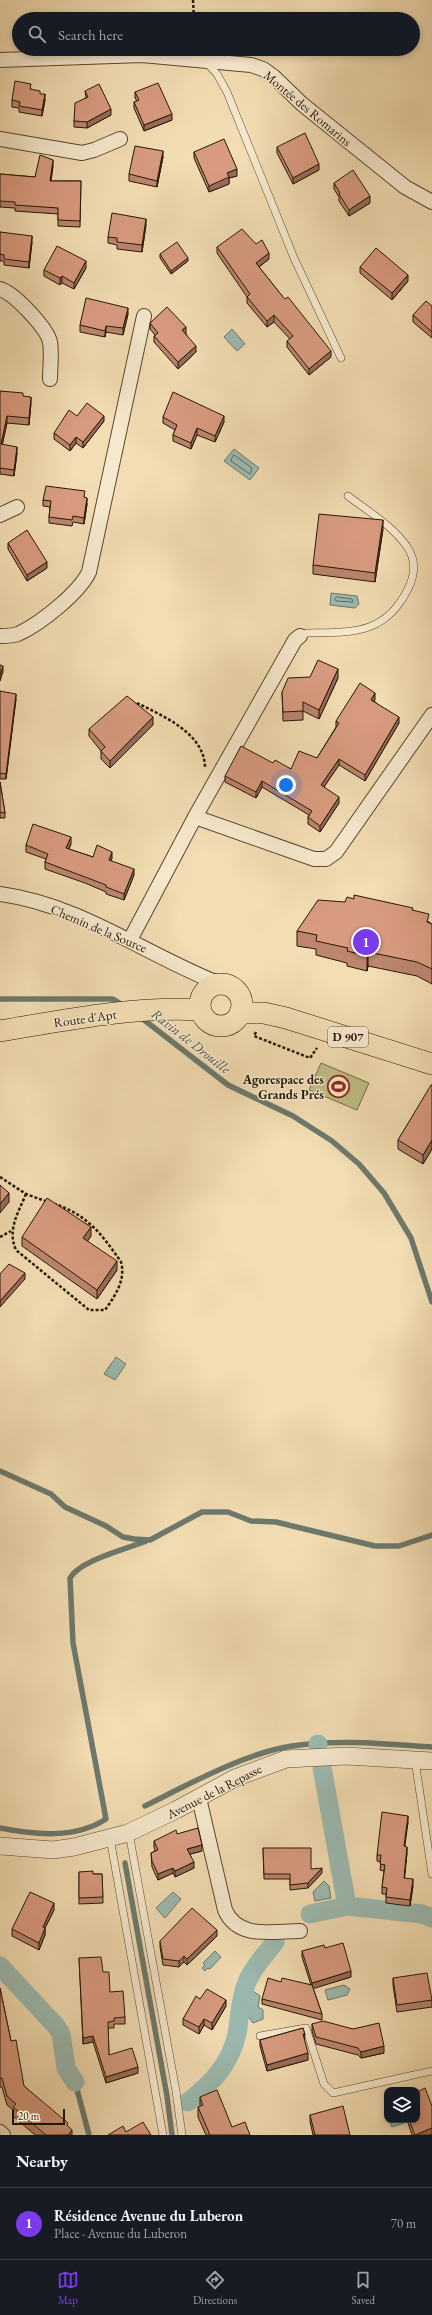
<!DOCTYPE html>
<meta charset="utf-8">
<style>
:root{--surface:#171b24;--page:#242831;--text:#f1f3f6;--muted:#9ea1a6;--line:#363941;--accent:#7c3aed}
body{margin:0;font-family:"EB Garamond",serif;background:var(--page);color:var(--text)}
.controls{position:absolute;right:12px;bottom:12px;display:grid;overflow:hidden;border-radius:8px;box-shadow:0 2px 6px #0003}
.controls button{width:36px;height:36px;display:grid;place-items:center;padding:0;border:0;border-bottom:1px solid var(--line);background:var(--surface);color:var(--text);font:20px sans-serif}
.scale{position:absolute;left:12px;bottom:10px;width:53px;box-sizing:border-box;padding-left:4px;border:2px solid #241705;border-top:0;font-size:11px;line-height:14px;white-space:nowrap;color:#241705;-webkit-text-stroke:3px #f7e9ce;paint-order:stroke}
.you{position:absolute;left:286px;top:785px;width:14px;height:14px;margin:-10px;border:3px solid #fff;border-radius:50%;background:#1a73e8;box-shadow:0 0 0 6px #1a73e833}
.badge{display:grid;place-items:center;width:26px;height:26px;border-radius:50%;background:var(--accent);color:#fff;font-size:13px;font-weight:700}
.pin{position:absolute;translate:-50% -50%;border:2px solid #fff;box-shadow:0 1px 4px #0006}
.list{margin:0;padding:0;list-style:none}
h2{display:flex;justify-content:space-between;align-items:center;height:52px;margin:0;padding:0 16px;font-size:17px}
h2 small{font-size:13px;font-weight:400;color:var(--muted)}
.list li{display:grid;grid-template-columns:26px 1fr auto;gap:12px;align-items:center;box-sizing:border-box;height:72px;padding:0 16px;border-top:1px solid var(--line)}
.list b{display:block;font-size:15px;white-space:nowrap}
.list p{margin:0;font-size:13px;white-space:nowrap;color:var(--muted)}
.list em{font-size:13px;font-style:normal;color:var(--muted)}
.icon{flex:none;width:22px;height:22px;fill:none;stroke:currentColor;stroke-width:2;stroke-linecap:round;stroke-linejoin:round}
.map{position:relative;flex:none;width:432px;height:2135px;overflow:hidden}
.search{position:absolute;background:var(--surface);box-shadow:0 2px 6px #0003;left:12px;right:12px;top:12px;height:44px;display:flex;align-items:center;gap:10px;box-sizing:border-box;padding:0 14px;border-radius:22px;color:var(--muted);font-size:15px}
.sheet{height:124px;background:var(--surface)}
nav{display:flex;justify-content:space-around;align-items:center;box-sizing:border-box;height:56px;border-top:1px solid var(--line);background:var(--surface);font-size:11px;color:var(--muted)}
nav a{display:grid;justify-items:center;gap:2px}
nav .on{color:var(--accent)}
.map>svg:first-child{display:block}
.green{fill:#c0bf89;stroke:#726b47}
.water{fill:#9cbbb2;stroke:#6c796d}
.lines{fill:none;stroke-linecap:round;stroke-linejoin:round}
.shore{stroke:#60695c;stroke-width:1}
.stream{stroke:#6c796d;stroke-width:5.5}
.canal{stroke:#9cbbb2;stroke-width:19}
.service-casing{stroke:#584830;stroke-width:8}
.minor-casing{stroke:#584830;stroke-width:16}
.tertiary-casing{stroke:#584830;stroke-width:18}
.primary-casing{stroke:#241705;stroke-width:22}
.path{stroke:#241705;stroke-width:2.5;stroke-dasharray:3 2;stroke-linecap:butt}
.service{stroke:#f7e9ce;stroke-width:7}
.minor{stroke:#f7e9ce;stroke-width:14}
.tertiary{stroke:#f7e9ce;stroke-width:17}
.primary{stroke:#f3ddb3;stroke-width:21}
.wall{fill:#bb856e;stroke:#241705}
.shaded-wall{fill:#986c5a;stroke:#241705}
.building{fill:#d99b80;stroke:#241705}
.labels{text-anchor:middle;stroke-width:3;stroke-linejoin:round;paint-order:stroke}
.shield{fill:#f7e9ce;stroke:#635641;stroke-width:1}
.shield-label{font-size:12px;font-weight:bold;fill:#241705}
.street-label{font-size:13px;fill:#241705;stroke:#f7e9ce}
.poi-label{font-size:13px;font-weight:bold;fill:#241705;stroke:#f7e9ce;text-anchor:end}
.water-label{font-size:14px;font-style:italic;fill:#4e5042;stroke:#f7e9ce}
</style>
<div class="map">
<svg width="432" height="2135" viewBox="0 0 432 2135">
<rect width="100%" height="100%" fill="#f3ddb3"/>
<filter id="stains"><feTurbulence type="fractalNoise" baseFrequency=".005" numOctaves="4"/><feColorMatrix values="0 0 0 0 .2 0 0 0 0 .09 0 0 0 0 .02 0 0 0 .5 -.17"/></filter>
<radialGradient id="worn" r=".72"><stop offset=".6" stop-color="#630" stop-opacity="0"/><stop offset="1" stop-color="#630" stop-opacity=".3"/></radialGradient>
<!-- green -->
<polygon class="green" points="321,1063 369,1083 357,1110 309,1090"/>
<!-- water -->
<g class="water">
<polygon points="232,329 245,344 237,351 224,337"/>
<polygon points="234,449 259,468 250,480 224,461"/>
<polygon points="331,593 357,596 359,604 355,608 330,605"/>
<polygon points="116,1357 126,1364 115,1380 104,1374"/>
<polygon points="324,1881 329,1886 331,1898 315,1901 313,1892"/>
<polygon points="173,1892 181,1899 165,1918 156,1908"/>
<polygon points="215,1951 221,1957 210,1969 208,1968 205,1971 202,1968 205,1965 203,1963"/>
<polygon points="344,1985 350,1989 347,1995 328,2000 325,1990"/>
<polygon points="253,1991 260,1996 258,2007 263,2010 263,2019 253,2023 245,2012 249,2008 250,1993"/>
<polygon points="389,2120 403,2120 404,2123 392,2127"/>
</g>
<g class="lines">
<!-- shore -->
<g class="shore">
<polygon points="234,455 252,468 250,474 231,461"/>
<polygon points="337,597 352,599 353,602 336,601 335,599"/>
</g>
<!-- stream -->
<g class="stream">
<polyline points="0,999 113,999 124,1006"/>
<polyline points="139,1016 228,1085 293,1116 332,1141 359,1164 384,1193 411,1238 432,1302"/>
<polyline points="0,1471 51,1494 65,1507 106,1526 123,1537 134,1539 150,1540 202,1512 228,1512 251,1521 276,1522 375,1546 399,1546 432,1535"/>
<path d="M145,1806C187,1785 245,1753 292,1746C338,1739 386,1744 432,1747"/>
<path d="M0,1828C36,1835 75,1839 106,1819L73,1643L70,1578C80,1560 127,1549 146,1541"/>
<polyline points="125,1863 167,2096 172,2135"/>
<polyline points="75,2082 89,2135"/>
</g>
<!-- canal -->
<g class="canal">
<polyline points="318,1744 318,1746"/>
<polyline points="322,1767 347,1906 422,1914 432,1918"/>
<polyline points="310,1914 347,1906"/>
<polyline points="0,1966 56,2026 61,2034 66,2068 75,2082"/>
<path d="M188,2102C212,2083 230,2065 237,2034C240,2017 240,1998 247,1982C253,1967 265,1955 275,1942"/>
</g>
<defs>
<g id="service">
<polyline points="206,62 217,74 227,92 294,258 341,358"/>
<path d="M300,636L307,633C353,632 385,635 408,589C415,575 416,561 408,548C393,526 369,512 348,496"/>
<polyline points="415,1760 432,1874"/>
<polyline points="129,1833 176,2091 182,2135"/>
<polyline points="110,1838 163,2135"/>
<polyline points="260,2036 306,2028 324,2084 333,2093 432,2071"/>
</g>
<g id="minor">
<polyline points="0,60 142,55 251,65 263,69 274,77 302,104 405,187 432,202"/>
<polyline points="0,139 82,153 94,150 120,139"/>
<path d="M0,289C14,293 47,328 50,342C52,354 50,367 50,379"/>
<polyline points="0,515 17,507"/>
<path d="M0,636C6,636 12,636 18,634C40,624 79,593 89,572L144,316"/>
<polyline points="300,636 295,640 195,817 314,859 326,859 336,852 432,715"/>
<path d="M0,894C81,905 146,955 220,984"/>
<polyline points="130,940 195,817"/>
<path d="M199,1798L225,1910C238,1940 273,1931 300,1931"/>
<polyline points="0,2132 3,2135"/>
</g>
<polyline id="tertiary" points="0,1846 53,1850 74,1847 128,1833 176,1810 235,1778 286,1759 346,1756 432,1761"/>
<g id="primary">
<circle cx="221" cy="1005" r="21"/>
<polyline points="240,1013 264,1013 286,1018 432,1064"/>
<path d="M0,1031C66,1020 133,1006 200,1010"/>
</g>
</defs>
<!-- service casing -->
<use href="#service" class="service-casing"/>
<!-- minor casing -->
<use href="#minor" class="minor-casing"/>
<!-- tertiary casing -->
<use href="#tertiary" class="tertiary-casing"/>
<!-- primary casing -->
<use href="#primary" class="primary-casing"/>
<!-- path -->
<g class="path">
<polyline points="193,0 194,19"/>
<path d="M137,703C163,716 204,733 205,767"/>
<polyline points="256,1032 254,1036 310,1058 317,1048"/>
<polyline points="0,1177 26,1194 48,1202"/>
<path d="M26,1194C18,1213 7,1230 16,1250L89,1310H105C115,1296 126,1280 121,1262C102,1234 87,1215 55,1204"/>
<polyline points="0,1237 11,1231"/>
</g>
<!-- service -->
<use href="#service" class="service"/>
<!-- minor -->
<use href="#minor" class="minor"/>
<!-- tertiary -->
<use href="#tertiary" class="tertiary"/>
<!-- primary -->
<use href="#primary" class="primary"/>
</g>
<!-- wall -->
<g class="wall">
<polygon points="31,89 40,94 45,100 42,116 19,112 19,108 12,107 12,100"/>
<polygon points="85,91 111,115 87,128 74,127 74,121 86,98"/>
<polygon points="135,92 172,120 144,131 134,108 134,102 137,101 135,98"/>
<polygon points="277,147 319,170 293,184 277,153"/>
<polygon points="194,152 237,176 229,178 229,184 209,192 194,158"/>
<polygon points="163,157 157,187 129,181 129,174"/>
<polygon points="53,166 51,181 81,181 80,227 58,226 58,214 15,211 15,208 0,207 0,174 35,177"/>
<polygon points="334,183 370,203 349,216 339,201 339,197 334,189"/>
<polygon points="146,225 142,252 117,249 117,245 108,243 108,237"/>
<polygon points="0,232 32,242 29,268 4,265 4,261 0,261"/>
<polygon points="217,247 269,259 259,267 331,357 309,375 287,347 287,341 290,339 274,322 267,327 247,303 247,297 217,253"/>
<polygon points="160,254 188,261 171,274 160,258"/>
<polygon points="360,267 408,281 392,300 360,273"/>
<polygon points="86,268 74,289 62,283 60,285 44,276 44,270"/>
<polygon points="432,306 432,338 413,322 413,315"/>
<polygon points="128,314 123,335 106,332 105,337 80,332 80,325"/>
<polygon points="150,323 186,334 196,352 178,369 154,342 154,336 155,335 150,329"/>
<polygon points="0,391 23,396 31,403 29,425 7,423 2,445 17,453 14,476 0,474"/>
<polygon points="77,416 104,421 83,448 76,443 70,451 54,439 54,433"/>
<polygon points="163,417 224,422 215,442 197,435 191,449 173,441 173,435 175,430 163,423"/>
<polygon points="85,497 87,504 84,524 73,522 72,526 49,523 49,517 50,507 43,506 43,500"/>
<polygon points="383,529 375,582 313,574 313,565"/>
<polygon points="8,543 47,568 27,581 8,549"/>
<polygon points="338,678 319,719 303,711 303,720 283,721 282,692"/>
<polygon points="0,691 16,699 6,779 0,779"/>
<polygon points="375,700 374,701 399,723 365,781 339,765 324,787 339,803 320,832 308,824 308,817 309,815 262,787 256,798 225,782 225,776 273,763 291,769 317,758 336,727 336,721"/>
<polygon points="153,725 110,768 101,759 101,751 89,736 89,729"/>
<polygon points="0,782 5,813 5,818 0,818"/>
<polygon points="71,844 69,849 93,857 112,858 111,861 134,875 124,900 106,894 106,892 85,883 45,869 45,862 46,859 26,852 26,845"/>
<polygon points="413,910 429,922 432,924 432,984 417,976 368,966 367,971 347,966 347,963 316,955 316,949 297,946 297,931"/>
<polygon points="432,1085 432,1149 423,1164 398,1149 398,1140"/>
<polygon points="91,1236 87,1241 117,1270 97,1299 22,1246 22,1237"/>
<polygon points="408,1822 404,1846 407,1853 404,1878 413,1886 410,1906 386,1903 386,1894 382,1894 382,1887 384,1871 380,1870 381,1862 377,1861 377,1855"/>
<polygon points="177,1834 202,1851 190,1854 194,1868 175,1877 173,1873 158,1880 152,1867 151,1853 155,1851 154,1847 154,1841"/>
<polygon points="263,1848 311,1869 322,1873 308,1888 290,1890 290,1879 264,1879"/>
<polygon points="79,1872 93,1874 102,1874 103,1903 79,1904"/>
<polygon points="54,1910 45,1928 45,1935 39,1950 12,1936 12,1929"/>
<polygon points="217,1936 187,1965 184,1962 179,1967 163,1965 160,1947 160,1941"/>
<polygon points="325,1948 351,1977 313,1988 322,2014 322,2020 262,2004 262,1999 281,1982 311,1985 302,1957 302,1951"/>
<polygon points="79,1958 103,1972 110,1992 125,2017 125,2024 114,2024 114,2028 108,2028 109,2055 138,2073 106,2083 93,2042 83,2044"/>
<polygon points="393,1978 432,2000 432,2007 397,2012 393,1985"/>
<polygon points="0,1988 11,2041 24,2086 68,2126 72,2135 35,2135 13,2116 13,2110 7,2105 2,2087 0,2087"/>
<polygon points="200,1999 226,2006 212,2030 204,2025 199,2034 183,2025 183,2019"/>
<polygon points="312,2024 384,2053 361,2058 358,2055 316,2044 312,2031"/>
<polygon points="303,2028 305,2035 304,2041 308,2060 267,2071 260,2046 260,2040"/>
<polygon points="200,2097 232,2127 250,2135 206,2135 198,2117 198,2107 200,2107"/>
<polygon points="432,2106 432,2134 429,2135 412,2135 407,2120 417,2120"/>
<polygon points="310,2115 350,2135 313,2135 310,2121"/>
</g>
<!-- shaded-wall -->
<g class="shaded-wall">
<polygon points="45,94 45,100 42,116 42,110"/>
<polygon points="111,109 111,115 87,128 87,122"/>
<polygon points="172,114 172,120 144,131 144,125"/>
<polygon points="163,151 163,157 157,187 157,181"/>
<polygon points="53,160 53,166 50,187 50,181"/>
<polygon points="319,164 319,170 293,184 293,178"/>
<polygon points="237,169 237,176 229,178 229,184 209,192 209,186 227,173"/>
<polygon points="370,196 370,203 349,216 349,210"/>
<polygon points="146,219 146,225 142,252 142,245"/>
<polygon points="32,236 32,242 29,268 29,262"/>
<polygon points="269,253 269,259 256,269 256,263"/>
<polygon points="188,258 188,261 171,274 171,271"/>
<polygon points="86,261 86,268 74,289 74,283"/>
<polygon points="408,275 408,281 392,300 392,293"/>
<polygon points="62,276 62,283 60,285 60,278"/>
<polygon points="128,308 128,314 123,335 123,328"/>
<polygon points="274,315 274,322 267,327 267,321"/>
<polygon points="106,326 106,332 105,337 105,331"/>
<polygon points="186,327 186,334 182,337 182,330"/>
<polygon points="196,346 196,352 178,369 178,362"/>
<polygon points="331,351 331,357 309,375 309,369"/>
<polygon points="31,397 31,403 29,425 29,418"/>
<polygon points="7,416 7,423 1,451 1,444"/>
<polygon points="104,416 104,421 83,448 83,442"/>
<polygon points="224,416 224,422 215,442 215,436"/>
<polygon points="197,428 197,435 191,449 191,443"/>
<polygon points="76,437 76,443 70,451 70,445"/>
<polygon points="17,447 17,453 14,476 14,470"/>
<polygon points="87,498 87,504 84,524 84,518"/>
<polygon points="383,520 383,529 375,582 375,573"/>
<polygon points="47,562 47,568 27,581 27,575"/>
<polygon points="3,666 3,672 0,681 0,675"/>
<polygon points="338,669 338,678 319,719 319,710"/>
<polygon points="375,693 375,700 371,706 371,700"/>
<polygon points="16,694 16,699 6,779 6,774"/>
<polygon points="153,717 153,725 110,768 110,761"/>
<polygon points="399,717 399,723 365,781 365,775"/>
<polygon points="339,759 339,765 321,791 321,785"/>
<polygon points="262,781 262,787 256,798 256,792"/>
<polygon points="339,797 339,803 320,832 320,826"/>
<polygon points="71,837 71,844 66,854 66,848"/>
<polygon points="112,852 112,858 109,866 109,860"/>
<polygon points="134,869 134,875 124,900 124,894"/>
<polygon points="368,952 368,966 367,971 367,956"/>
<polygon points="432,1140 432,1149 423,1164 423,1155"/>
<polygon points="9,1193 9,1202 0,1213 0,1204"/>
<polygon points="91,1227 91,1236 83,1248 83,1238"/>
<polygon points="117,1261 117,1270 97,1299 97,1290"/>
<polygon points="25,1273 25,1279 0,1307 0,1301"/>
<polygon points="408,1816 408,1822 404,1853 404,1846"/>
<polygon points="202,1845 202,1851 187,1855 187,1849"/>
<polygon points="407,1847 407,1853 404,1885 404,1878"/>
<polygon points="194,1862 194,1868 175,1877 175,1871"/>
<polygon points="173,1868 173,1873 158,1880 158,1874"/>
<polygon points="322,1868 322,1873 308,1888 308,1883"/>
<polygon points="413,1879 413,1886 410,1906 410,1900"/>
<polygon points="54,1903 54,1910 45,1928 45,1935 39,1950 39,1943 43,1927"/>
<polygon points="217,1930 217,1936 187,1965 187,1959"/>
<polygon points="184,1956 184,1962 179,1967 179,1961"/>
<polygon points="351,1971 351,1977 312,1989 312,1983"/>
<polygon points="226,2000 226,2006 212,2030 212,2023"/>
<polygon points="204,2019 204,2025 199,2034 199,2027"/>
<polygon points="93,2036 93,2042 83,2044 83,2038"/>
<polygon points="384,2046 384,2053 361,2058 361,2052"/>
<polygon points="308,2053 308,2060 267,2071 267,2065"/>
<polygon points="138,2067 138,2073 106,2083 106,2077"/>
<polygon points="432,2128 432,2134 429,2135 415,2135"/>
<polygon points="72,2130 72,2135 68,2135"/>
</g>
<!-- building -->
<g class="building">
<polygon points="15,81 31,84 30,89 40,91 40,94 45,94 42,110 19,106 20,102 12,100"/>
<polygon points="158,83 172,114 144,125 134,102 139,100 135,92"/>
<polygon points="99,84 111,109 87,122 74,121 75,103 88,97 85,91"/>
<polygon points="305,133 319,164 293,178 277,147"/>
<polygon points="224,139 237,169 227,173 229,177 209,186 194,152"/>
<polygon points="135,146 163,151 157,181 129,174"/>
<polygon points="40,155 53,160 50,181 81,181 80,221 58,220 58,208 15,205 15,202 0,201 0,174 35,177"/>
<polygon points="353,170 370,196 349,210 339,194 340,193 334,183"/>
<polygon points="112,213 146,219 142,245 117,242 117,238 108,237"/>
<polygon points="242,229 256,244 262,240 269,253 256,263 283,297 285,299 288,297 331,351 309,369 287,341 293,336 274,315 267,321 247,297 250,294 217,247"/>
<polygon points="0,232 32,236 29,262 4,259 4,255 0,254"/>
<polygon points="177,242 188,258 171,271 160,254"/>
<polygon points="57,246 86,261 74,283 62,276 60,278 44,270"/>
<polygon points="376,248 408,275 392,293 360,267"/>
<polygon points="86,298 128,308 123,328 106,326 105,331 80,325"/>
<polygon points="426,301 432,306 432,332 413,315"/>
<polygon points="167,307 186,327 182,330 196,346 178,362 154,336 158,333 150,323"/>
<polygon points="0,391 23,393 23,396 31,397 29,418 7,416 1,444 17,447 14,470 0,468"/>
<polygon points="173,392 224,416 215,436 197,428 191,443 173,435 177,425 163,417"/>
<polygon points="87,403 104,416 83,442 76,437 70,445 54,433 69,410 77,416"/>
<polygon points="46,486 85,491 84,497 87,498 84,518 73,516 72,520 49,517 51,501 43,500"/>
<polygon points="319,514 383,520 375,573 313,565"/>
<polygon points="27,530 47,562 27,575 8,543"/>
<polygon points="318,660 338,669 319,710 303,702 303,711 283,712 282,692 288,678 310,677"/>
<polygon points="0,665 3,666 0,675"/>
<polygon points="360,683 375,693 371,700 399,717 365,775 339,759 321,785 339,797 320,826 308,817 312,811 262,781 256,792 225,776 241,746 273,763 275,760 291,769 299,751 317,758 339,723 336,721"/>
<polygon points="0,691 16,694 6,774 0,773"/>
<polygon points="127,696 153,717 110,761 101,751 105,747 89,729"/>
<polygon points="0,782 5,813 0,812"/>
<polygon points="33,824 71,837 66,848 93,857 97,845 112,852 109,860 134,869 124,894 106,887 106,885 85,877 45,862 48,854 26,845"/>
<polygon points="354,895 413,908 412,910 429,914 427,922 432,924 432,969 417,962 368,952 367,956 347,951 348,948 316,941 317,935 297,931 318,900 345,902 347,897 354,899"/>
<polygon points="431,1085 432,1085 432,1140 423,1155 398,1140"/>
<polygon points="0,1185 9,1193 0,1204"/>
<polygon points="47,1198 91,1227 83,1238 117,1261 97,1290 22,1237"/>
<polygon points="9,1264 25,1273 0,1301 0,1274"/>
<polygon points="382,1812 408,1816 404,1846 407,1847 404,1878 413,1879 410,1900 386,1897 387,1888 382,1887 385,1865 380,1864 381,1855 377,1855"/>
<polygon points="198,1828 202,1845 187,1849 194,1862 175,1871 173,1868 158,1874 152,1861 151,1853 158,1850 154,1841 176,1830 177,1834"/>
<polygon points="263,1848 311,1848 311,1869 322,1868 308,1883 290,1885 290,1874 264,1874"/>
<polygon points="93,1871 93,1874 102,1874 103,1897 79,1898 79,1872"/>
<polygon points="30,1892 54,1903 43,1927 45,1928 39,1943 12,1929"/>
<polygon points="192,1908 217,1930 187,1959 184,1956 179,1961 163,1959 160,1941"/>
<polygon points="343,1943 351,1971 312,1983 302,1951 324,1945 325,1948"/>
<polygon points="101,1957 103,1972 109,1972 110,1992 123,1991 125,2017 114,2018 114,2021 108,2022 109,2055 132,2048 138,2067 106,2077 93,2036 83,2038 79,1958"/>
<polygon points="427,1973 432,2000 397,2005 393,1978"/>
<polygon points="268,1978 281,1982 282,1978 312,1985 322,2014 262,1999"/>
<polygon points="0,1988 11,2041 16,2040 24,2086 68,2123 67,2125 72,2130 68,2135 46,2135 13,2107 16,2104 7,2096 2,2078 0,2078"/>
<polygon points="207,1989 226,2000 212,2023 204,2019 199,2027 183,2019 196,1996 200,1999"/>
<polygon points="323,2021 353,2029 379,2023 384,2046 361,2052 358,2048 316,2037 312,2024"/>
<polygon points="303,2028 305,2035 303,2034 308,2053 267,2065 260,2040"/>
<polygon points="425,2088 432,2106 432,2128 415,2135 409,2120 417,2120 417,2092"/>
<polygon points="217,2090 232,2127 245,2122 250,2135 210,2135 198,2107 203,2105 200,2097"/>
<polygon points="343,2106 350,2135 315,2135 310,2115"/>
<polygon points="143,2122 151,2135 108,2135 123,2126 126,2132"/>
</g>
<!-- icons -->
<defs>
<symbol id="stadium-ring" viewBox="-11 -11 22 22"><circle r="9.5" fill="#f7e9ce" stroke="#8f2418" stroke-width="1.5"/><path d="M0-5a6.5 5 0 1 0 0 10a6.5 5 0 1 0 0-10ZM-3.5-1.8h7v3.6h-7Z" fill="#8f2418"/></symbol>
</defs>
<g fill-rule="evenodd">
<use href="#stadium-ring" x="326" y="1074" width="25" height="25"/>
</g>
<g class="labels">
<!-- shield labels -->
<rect class="shield" x="328" y="1027" width="40" height="20" rx="3"/>
<g class="shield-label">
<text x="348" y="1041">D 907</text>
</g>
<!-- street labels -->
<g class="street-label">
<text transform="translate(308 108) rotate(40)" y="5">Montée des Romarins</text>
<text transform="translate(99 928) rotate(23)" y="5">Chemin de la Source</text>
<text transform="translate(85 1018) rotate(-8)" y="5">Route d'Apt</text>
<text transform="translate(214 1791) rotate(-27)" y="5">Avenue de la Repasse</text>
</g>
<!-- poi labels -->
<g class="poi-label">
<text x="324" y="1084">Agorespace des<tspan x="324" dy="15">Grands Prés</tspan></text>
</g>
<!-- water labels -->
<g class="water-label">
<text transform="translate(191 1041) rotate(38)" y="5">Ravin de Drouille</text>
</g>
</g>
<rect width="100%" height="100%" filter="url(#stains)"/>
<rect width="100%" height="100%" fill="url(#worn)"/>
</svg>
<div class="controls">
<button><svg class="icon" aria-label="layers" viewBox="0 0 24 24"><path d="M12 4l9 5-9 5-9-5zM3 14l9 5 9-5"/></svg></button>
</div>
<div class="scale">20 m</div>
<div class="you"></div>
<div class="pin badge" style="left:366px;top:942px">1</div>
<div class="search"><svg class="icon" aria-label="search" viewBox="0 0 24 24"><circle cx="10" cy="10" r="6"/><path d="M15 15l6 6"/></svg>Search here</div>
</div>
<section class="sheet">
<h2>Nearby<small></small></h2>
<ul class="list">
<li><span class="badge">1</span><div><b>Résidence Avenue du Luberon</b><p>Place · Avenue du Luberon</p></div><em>70 m</em></li>
</ul>
</section>
<nav>
<a class="on"><svg class="icon" aria-label="map" viewBox="0 0 24 24"><path d="M3 6l6-2 6 2 6-2v14l-6 2-6-2-6 2zM9 4v14M15 6v14"/></svg>Map</a>
<a><svg class="icon" aria-label="directions" viewBox="0 0 24 24"><path d="M12 3l9 9-9 9-9-9zM9 14v-3h6M13 9l2 2-2 2"/></svg>Directions</a>
<a><svg class="icon" aria-label="saved" viewBox="0 0 24 24"><path d="M7 4h10v16l-5-4-5 4z"/></svg>Saved</a>
</nav>
